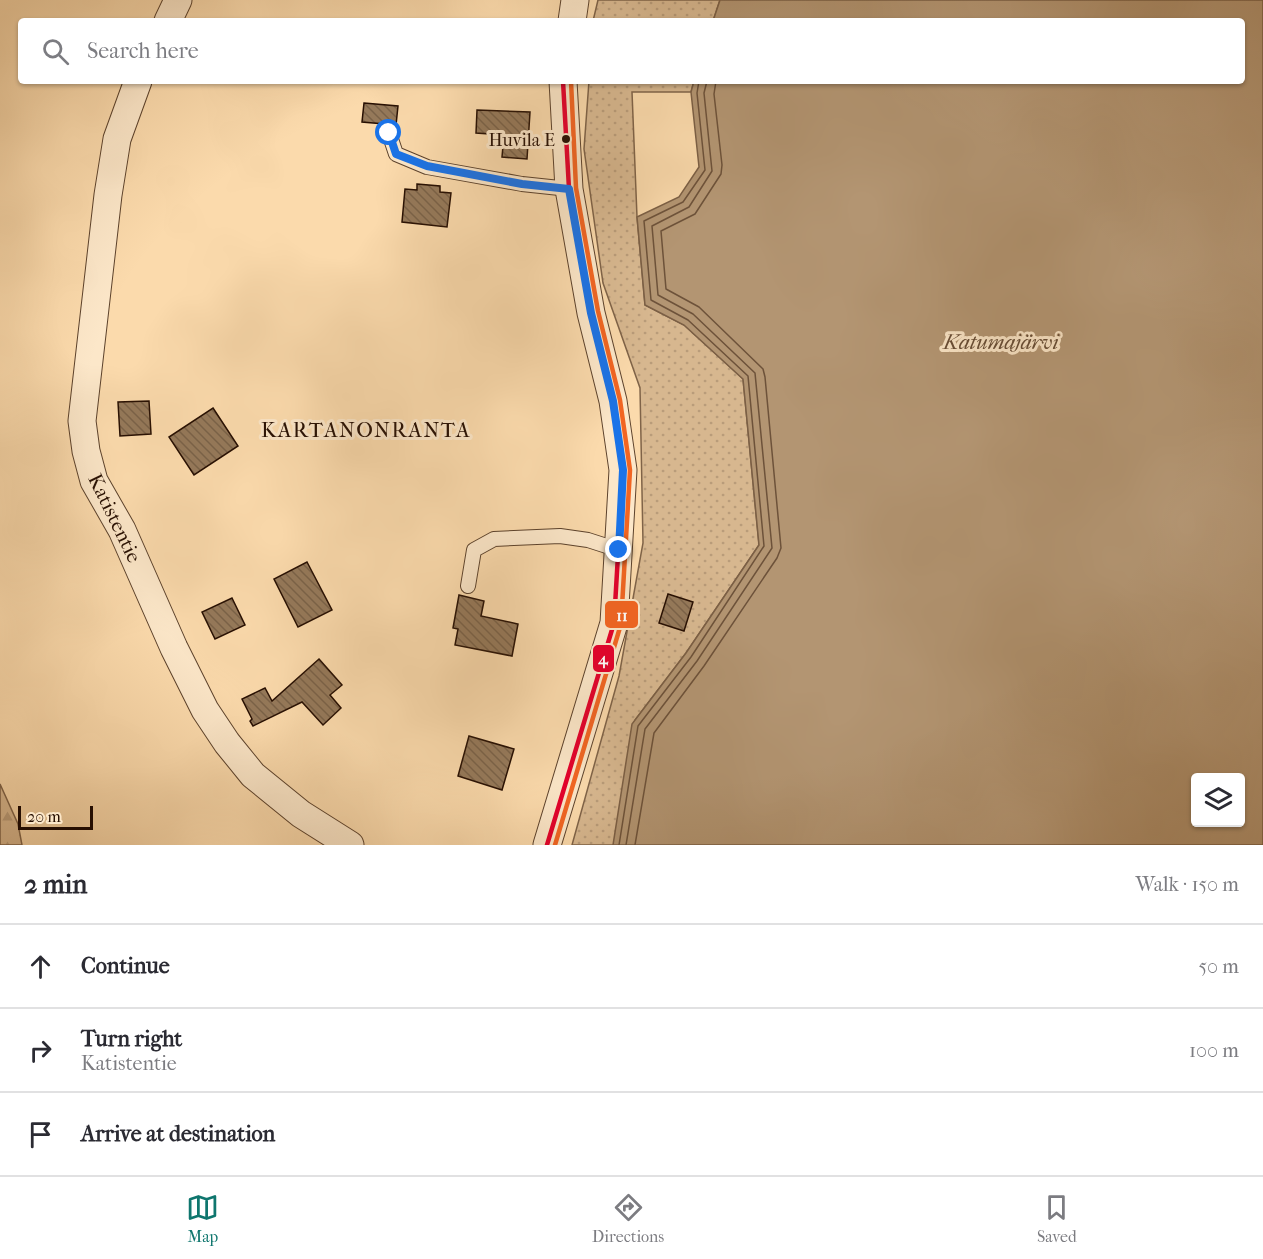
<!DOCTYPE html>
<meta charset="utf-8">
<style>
:root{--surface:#fff;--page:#f2f2f3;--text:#2b2b33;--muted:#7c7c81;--line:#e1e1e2;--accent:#0f766e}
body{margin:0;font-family:"IM FELL French Canon",serif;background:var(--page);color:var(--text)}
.controls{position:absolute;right:18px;bottom:18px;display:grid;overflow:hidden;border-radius:6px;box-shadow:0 2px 4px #0004}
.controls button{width:54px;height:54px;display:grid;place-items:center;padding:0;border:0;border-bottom:2px solid var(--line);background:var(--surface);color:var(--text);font:30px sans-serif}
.scale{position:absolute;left:18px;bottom:15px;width:75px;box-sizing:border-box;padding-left:6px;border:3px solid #270f02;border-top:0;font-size:16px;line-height:21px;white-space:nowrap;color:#270f02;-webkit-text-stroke:4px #fce7c9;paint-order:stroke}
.stop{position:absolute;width:18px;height:18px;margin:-14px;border:4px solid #1a73e8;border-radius:50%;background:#fff}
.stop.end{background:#1a73e8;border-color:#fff;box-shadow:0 2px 6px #0008}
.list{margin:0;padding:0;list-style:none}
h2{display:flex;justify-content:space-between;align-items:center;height:78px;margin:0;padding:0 24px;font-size:26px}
h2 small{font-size:20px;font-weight:400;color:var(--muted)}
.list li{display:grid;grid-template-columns:39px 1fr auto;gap:18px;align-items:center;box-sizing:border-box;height:84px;padding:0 24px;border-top:2px solid var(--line)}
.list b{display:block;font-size:22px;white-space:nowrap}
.list p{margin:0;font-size:20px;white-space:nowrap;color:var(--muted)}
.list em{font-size:20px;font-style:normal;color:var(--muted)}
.icon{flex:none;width:33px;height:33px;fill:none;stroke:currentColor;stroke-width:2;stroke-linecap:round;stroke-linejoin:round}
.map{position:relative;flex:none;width:1263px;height:845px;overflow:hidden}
.search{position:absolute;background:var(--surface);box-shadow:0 2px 4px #0004;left:18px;right:18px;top:18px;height:66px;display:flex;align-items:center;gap:15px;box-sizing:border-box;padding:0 21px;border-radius:6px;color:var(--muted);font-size:22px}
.sheet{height:330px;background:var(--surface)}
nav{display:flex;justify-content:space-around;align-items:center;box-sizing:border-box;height:84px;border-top:2px solid var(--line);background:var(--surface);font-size:16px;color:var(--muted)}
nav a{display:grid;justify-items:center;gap:3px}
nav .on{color:var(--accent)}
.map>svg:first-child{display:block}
.grass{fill:url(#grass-dots);stroke:#7f6348;stroke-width:1.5}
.forest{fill:url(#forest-firs);stroke:#7f6348;stroke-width:1.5}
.water{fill:#b39572;stroke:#7b5f45;stroke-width:1.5;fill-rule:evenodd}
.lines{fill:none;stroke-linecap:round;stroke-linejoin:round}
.shore{stroke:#6d523a;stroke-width:1.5}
.building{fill:url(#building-back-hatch);stroke:#270f02;stroke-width:1.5}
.service-casing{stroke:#5c422c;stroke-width:16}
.minor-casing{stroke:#5c422c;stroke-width:29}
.service{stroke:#fce7c9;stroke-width:14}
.minor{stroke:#fce7c9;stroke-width:27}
.bus-1-casing{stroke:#fce7c9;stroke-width:9}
.bus-2-casing{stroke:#fce7c9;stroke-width:9}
.bus-1{stroke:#e4002b;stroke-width:4.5}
.bus-2{stroke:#f26522;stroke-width:4.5}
.route{stroke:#1a73e8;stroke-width:8}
.bus-dot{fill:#270f02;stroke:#fce7c9;stroke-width:2}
.labels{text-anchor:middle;stroke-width:6;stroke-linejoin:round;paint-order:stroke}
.bus-label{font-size:18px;fill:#270f02;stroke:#fce7c9;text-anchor:end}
.street-label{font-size:20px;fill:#270f02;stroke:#fce7c9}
.water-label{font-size:21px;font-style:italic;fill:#664b34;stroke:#fce7c9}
.neighbourhood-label{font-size:21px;letter-spacing:1.5px;fill:#270f02;stroke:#fce7c9}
.line-badge{stroke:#fce7c9;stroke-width:2}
.badge-label{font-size:16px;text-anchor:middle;font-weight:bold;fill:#fff}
</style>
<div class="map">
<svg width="1263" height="845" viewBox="0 0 1263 845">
<defs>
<pattern id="grass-dots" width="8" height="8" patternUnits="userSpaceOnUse" patternTransform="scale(1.5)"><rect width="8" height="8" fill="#d7b78f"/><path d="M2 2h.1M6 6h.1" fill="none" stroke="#b99c7a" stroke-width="1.8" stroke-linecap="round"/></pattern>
<pattern id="forest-firs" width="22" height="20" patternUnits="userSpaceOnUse" patternTransform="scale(1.5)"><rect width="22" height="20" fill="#d7b78f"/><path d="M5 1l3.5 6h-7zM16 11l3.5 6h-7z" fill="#b99c7a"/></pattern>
<pattern id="building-back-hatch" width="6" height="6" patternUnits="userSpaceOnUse" patternTransform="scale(1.5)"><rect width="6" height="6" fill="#95795a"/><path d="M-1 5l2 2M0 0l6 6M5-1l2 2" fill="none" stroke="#7a6248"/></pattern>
</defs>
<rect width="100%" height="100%" fill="#fbdaac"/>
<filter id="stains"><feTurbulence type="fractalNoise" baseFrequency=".00333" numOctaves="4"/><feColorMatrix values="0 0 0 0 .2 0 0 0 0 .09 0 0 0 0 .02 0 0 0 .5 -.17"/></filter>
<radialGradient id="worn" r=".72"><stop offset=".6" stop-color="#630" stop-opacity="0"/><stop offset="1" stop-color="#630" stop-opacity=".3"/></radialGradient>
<!-- grass -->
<g class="grass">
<polygon points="598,0 720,0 713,21 593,21"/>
<polygon points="589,81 694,81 691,92 632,92 637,217 645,305 684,325 743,379 759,545 686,653 635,720 614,845 572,845 619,676 643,543 640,388 603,283 584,149"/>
</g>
<!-- forest -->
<polygon class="forest" points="0,784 18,824 22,845 0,845"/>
<!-- water -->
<path class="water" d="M720,0H1263V845H613L632,724L686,653L759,545L743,379L684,325L645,305L637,217L679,197L699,167L691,92L694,81H1242V21H713ZM1196,778H1240V822H1196Z"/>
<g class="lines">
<!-- shore -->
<g class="shore">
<polyline points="619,845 638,726 691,657 764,546 748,376 688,320 651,300 644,221 683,202 705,170 697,93 699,81"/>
<polyline points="626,845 645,729 697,661 772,548 755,373 693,314 658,295 652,226 689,207 712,171 704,93 707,81"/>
<polyline points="635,845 654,733 704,666 777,558 781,548 765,377 763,369 699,307 666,289 661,231 695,214 721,174 722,165 714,94 716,81"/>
</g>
</g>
<!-- building -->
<g class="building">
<polygon points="364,103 398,106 396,125 362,122"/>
<polygon points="477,110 530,112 527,159 502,157 504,135 476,133"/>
<polygon points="417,184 440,186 440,192 451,193 447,227 402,222 405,189 417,190"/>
<polygon points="149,401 151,434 120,436 118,402"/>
<polygon points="213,408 238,446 194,475 169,437"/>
<polygon points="307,562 332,610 298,627 274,579"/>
<polygon points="668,594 693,602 684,631 659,623"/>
<polygon points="459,595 484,601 481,616 518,624 512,656 455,645 458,629 453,628"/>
<polygon points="232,598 245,625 215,639 202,612"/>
<polygon points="319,659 342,685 330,695 341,708 323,725 302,702 253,726 250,721 252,719 242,699 265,688 272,701"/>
<polygon points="469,736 514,749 502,790 458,776"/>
</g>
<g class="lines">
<defs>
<g id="service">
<polyline points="389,133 396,154 427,167 522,184 569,189"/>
<polyline points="468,586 474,550 494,539 560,536 588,540 619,550"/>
</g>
<g id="minor">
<polyline points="168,21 178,0"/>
<polyline points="572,21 575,0"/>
<polyline points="138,81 117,139 108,195 82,421 86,451 94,481 122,530 174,648 205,710 227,743 253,775 301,814 350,845"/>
<polyline points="547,845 614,623 623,470 613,401 591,313 569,189 563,81"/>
</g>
</defs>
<!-- service casing -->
<use href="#service" class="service-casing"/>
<!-- minor casing -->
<use href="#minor" class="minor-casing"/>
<!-- service -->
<use href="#service" class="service"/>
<!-- minor -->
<use href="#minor" class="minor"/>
<defs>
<polyline id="bus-1" points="547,845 614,623 623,470 613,401 591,313 569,189 563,81"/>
<polyline id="bus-2" points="555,845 621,624 630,470 620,400 598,311 576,188 571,81"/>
</defs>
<!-- bus-1 casing -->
<use href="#bus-1" class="bus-1-casing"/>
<!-- bus-2 casing -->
<use href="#bus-2" class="bus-2-casing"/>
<!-- bus-1 -->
<use href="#bus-1" class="bus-1"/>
<!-- bus-2 -->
<use href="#bus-2" class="bus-2"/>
</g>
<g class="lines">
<!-- route -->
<polyline class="route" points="389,133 396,154 427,166 522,184 569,189 591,313 613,401 623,470 619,550"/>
</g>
<!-- markers -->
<circle class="bus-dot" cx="566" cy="139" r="5"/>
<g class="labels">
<!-- bus labels -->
<g class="bus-label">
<text x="555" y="146">Huvila E</text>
</g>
<!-- street labels -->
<g class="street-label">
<text transform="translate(115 518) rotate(64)" y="7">Katistentie</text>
</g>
<!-- water labels -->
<g class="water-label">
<text x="1001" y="349">Katumajärvi</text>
</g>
<!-- neighbourhood labels -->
<g class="neighbourhood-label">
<text x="366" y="437">KARTANONRANTA</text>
</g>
</g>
<g class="line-badge">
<rect x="604" y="600" width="35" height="29" rx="6" fill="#f26522"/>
<rect x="592" y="644" width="23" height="29" rx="6" fill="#e4002b"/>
</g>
<g class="badge-label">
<text x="622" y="621">11</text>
<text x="603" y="664">4</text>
</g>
<rect width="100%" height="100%" filter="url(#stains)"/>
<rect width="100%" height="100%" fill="url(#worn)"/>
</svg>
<div class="controls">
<button><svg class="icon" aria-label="layers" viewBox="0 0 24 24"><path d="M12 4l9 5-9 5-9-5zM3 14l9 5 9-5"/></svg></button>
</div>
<div class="scale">20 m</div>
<div class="stop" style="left:389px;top:133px"></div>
<div class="stop end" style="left:619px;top:550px"></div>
<div class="search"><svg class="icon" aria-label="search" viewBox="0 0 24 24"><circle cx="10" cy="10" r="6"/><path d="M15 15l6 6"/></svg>Search here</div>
</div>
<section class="sheet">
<h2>2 min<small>Walk · 150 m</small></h2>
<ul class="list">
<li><svg class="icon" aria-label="ahead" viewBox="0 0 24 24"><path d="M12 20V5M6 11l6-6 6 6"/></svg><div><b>Continue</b></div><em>50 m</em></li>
<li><svg class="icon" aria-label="right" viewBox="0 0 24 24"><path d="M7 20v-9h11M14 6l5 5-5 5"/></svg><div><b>Turn right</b><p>Katistentie</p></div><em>100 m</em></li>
<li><svg class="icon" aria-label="arrive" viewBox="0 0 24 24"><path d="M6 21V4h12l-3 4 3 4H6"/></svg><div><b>Arrive at destination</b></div></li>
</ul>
</section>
<nav>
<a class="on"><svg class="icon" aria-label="map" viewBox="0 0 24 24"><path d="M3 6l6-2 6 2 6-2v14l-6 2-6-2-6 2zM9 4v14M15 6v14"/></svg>Map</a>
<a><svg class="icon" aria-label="directions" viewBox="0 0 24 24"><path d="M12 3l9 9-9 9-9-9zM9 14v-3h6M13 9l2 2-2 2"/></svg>Directions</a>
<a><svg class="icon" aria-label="saved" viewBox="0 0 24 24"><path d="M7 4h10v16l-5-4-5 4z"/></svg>Saved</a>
</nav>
